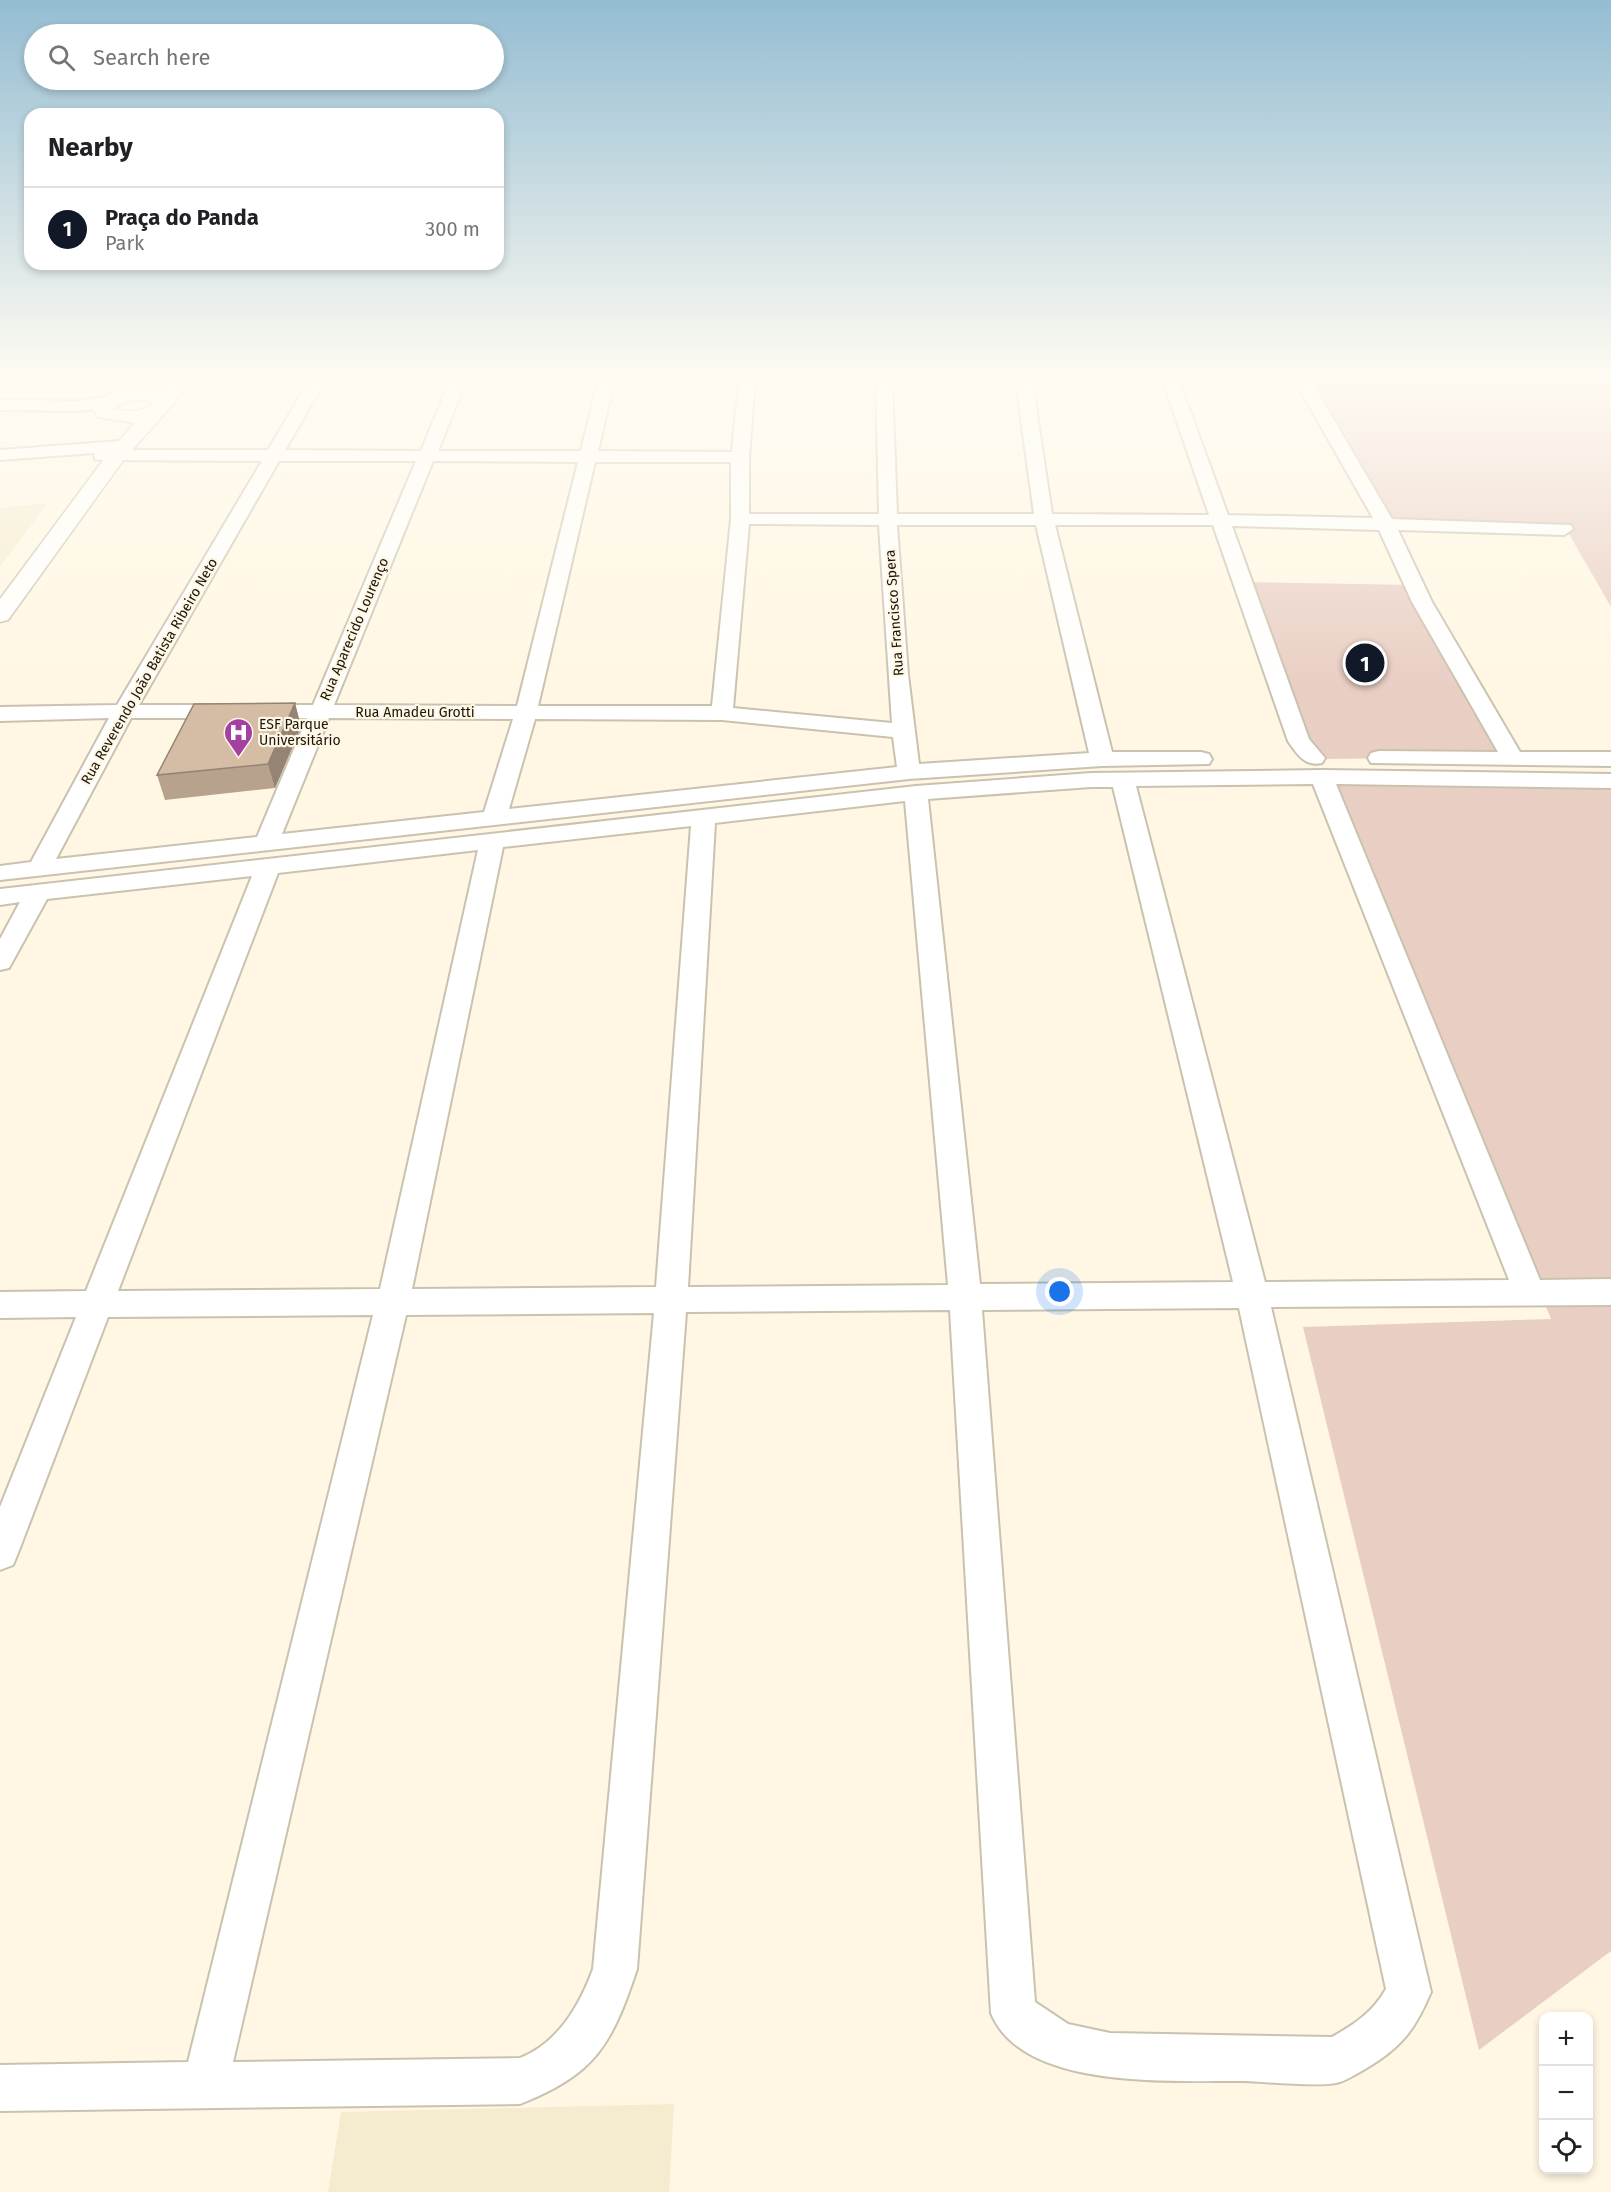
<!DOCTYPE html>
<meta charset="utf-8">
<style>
:root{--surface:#fff;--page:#f2f2f2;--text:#202124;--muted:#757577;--line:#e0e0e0;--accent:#111827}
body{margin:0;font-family:"Fira Sans",sans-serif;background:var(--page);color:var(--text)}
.controls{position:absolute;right:18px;bottom:18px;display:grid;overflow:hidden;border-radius:12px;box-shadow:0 3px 9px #0003}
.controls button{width:54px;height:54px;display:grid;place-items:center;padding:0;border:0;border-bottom:2px solid var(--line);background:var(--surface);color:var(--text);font:30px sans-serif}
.you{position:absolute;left:1060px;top:1292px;width:21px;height:21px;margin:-15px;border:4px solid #fff;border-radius:50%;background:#1a73e8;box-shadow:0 0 0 9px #1a73e833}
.badge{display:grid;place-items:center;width:39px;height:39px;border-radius:50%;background:var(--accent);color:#fff;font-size:20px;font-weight:700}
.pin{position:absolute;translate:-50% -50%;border:3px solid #fff;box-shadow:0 2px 6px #0006}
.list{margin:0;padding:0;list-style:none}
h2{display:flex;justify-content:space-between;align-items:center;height:78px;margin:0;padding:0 24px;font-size:26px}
h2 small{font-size:20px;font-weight:400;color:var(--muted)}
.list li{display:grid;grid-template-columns:39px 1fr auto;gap:18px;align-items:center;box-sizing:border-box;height:84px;padding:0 24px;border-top:2px solid var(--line)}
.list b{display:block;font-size:22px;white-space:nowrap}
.list p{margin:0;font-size:20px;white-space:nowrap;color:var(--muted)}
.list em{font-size:20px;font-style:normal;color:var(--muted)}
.icon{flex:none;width:33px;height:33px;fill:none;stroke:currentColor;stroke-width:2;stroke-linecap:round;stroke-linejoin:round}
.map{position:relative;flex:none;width:1611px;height:2192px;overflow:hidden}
.search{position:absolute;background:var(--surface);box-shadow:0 3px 9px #0003;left:24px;top:24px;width:480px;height:66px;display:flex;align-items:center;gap:15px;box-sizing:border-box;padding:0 21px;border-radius:33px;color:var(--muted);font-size:22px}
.panel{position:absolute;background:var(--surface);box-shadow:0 3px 9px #0003;left:24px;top:108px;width:480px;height:162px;border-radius:18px}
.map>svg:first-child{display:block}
.built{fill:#f5ebcf}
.green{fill:#e9cec4}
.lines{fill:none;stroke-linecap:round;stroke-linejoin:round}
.minor-casing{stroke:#c9c2af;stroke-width:4}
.secondary-casing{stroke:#c9c2af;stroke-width:3}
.minor{fill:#fff;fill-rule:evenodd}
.secondary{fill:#fff;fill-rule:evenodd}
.wall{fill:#b7a28d}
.shaded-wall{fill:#958473}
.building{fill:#d5bca4;stroke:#958473;stroke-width:1.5}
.labels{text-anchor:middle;stroke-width:4.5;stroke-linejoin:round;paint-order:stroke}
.far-street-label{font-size:14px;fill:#19160f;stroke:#fff7e3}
.far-poi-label{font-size:14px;fill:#19160f;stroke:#fff7e3;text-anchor:start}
</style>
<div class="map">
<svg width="1611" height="2192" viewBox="0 0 1611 2192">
<rect width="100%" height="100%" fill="#fff7e3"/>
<!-- built -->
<g class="built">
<polygon points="48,503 0,567 0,508"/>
<polygon points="674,2104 669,2192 328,2192 341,2112"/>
</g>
<!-- green -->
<g class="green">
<polygon points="1305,381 1611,381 1611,607 1565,527 1387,523"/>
<polygon points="1244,582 1414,585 1512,757 1320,759 1299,741"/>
<polygon points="1331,778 1611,783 1611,1951 1479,2050 1303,1327 1551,1319"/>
</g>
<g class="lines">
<defs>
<g id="minor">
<path d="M309,381H325L285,450L421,451L450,381H466L438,451H581L598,381H614L598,451L732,452L739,381H755L749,457V514H879L876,381H892L897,514H1034L1016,381H1032L1052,514L1209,515L1163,381H1179L1228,515L1373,518L1295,381H1311L1392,519L1571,525L1573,529L1564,535L1398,530L1432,602L1520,752H1611V766L1371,763L1368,758L1371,753L1379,751L1498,752L1412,602L1379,530L1232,526L1309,739L1325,758L1322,763C1305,767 1297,754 1288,741L1213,525H1055L1112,752H1201L1209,754L1212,759L1209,764L1102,766L909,779L0,880V866L31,862L109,718L0,721V707L117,705L262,461L101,460L95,459L94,453L0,460V450L120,441L128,446L125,450H268ZM279,461H416L313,705H139ZM433,461L578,462L517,706L334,705ZM595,462H731V519L712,706H538ZM749,524L879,525L892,723L733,708ZM897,525H1036L1089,753L919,764L908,675ZM131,718H307L257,837L56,859ZM329,718L513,719L484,812L282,834ZM535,719L722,720L893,737L897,767L509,809Z"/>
<polygon points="110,396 116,398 118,401 116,404 81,411 0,410 0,400 81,401"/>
<path d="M1322,770L1611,774V788L1336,784L1540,1280L1611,1279V1305L1271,1307L1431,1992C1415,2030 1401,2048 1365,2069C1356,2074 1346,2081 1336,2083C1316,2087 1268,2082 1245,2081C1175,2080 1023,2092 991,2013L950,1310L686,1312L637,1969C612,2044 596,2074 520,2104L0,2111V2065L188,2062L373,1315L108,1317L18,1553L13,1565L0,1570V1507L76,1317L0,1318V1292L86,1291L252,876L47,899L9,968L0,970V939L20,902L0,905V889L916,786L1091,773ZM1313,784L1509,1280L1265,1282L1136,786ZM1091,787H1113L1233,1282L980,1284L928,799ZM905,801L948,1285L688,1287L715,823ZM691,826L656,1287L412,1289L503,847ZM478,850L380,1289L118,1291L278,873ZM1239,1308L1386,1989C1373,2012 1355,2024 1332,2037L1110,2033L1068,2024L1035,2002L982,1310ZM654,1313L593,1969C580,2005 558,2043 520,2058L233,2062L406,1315Z"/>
</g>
<path id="secondary" d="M169,381H188L174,403L124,459L8,620L0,622V599L110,451L135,423L98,417L93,409C108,386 137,387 161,392ZM142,400L154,401C144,415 128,411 113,409L126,401Z"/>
</defs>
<!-- minor casing -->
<use href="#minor" class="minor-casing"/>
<!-- secondary casing -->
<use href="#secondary" class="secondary-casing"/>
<!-- minor -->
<use href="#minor" class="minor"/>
<!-- secondary -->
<use href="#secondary" class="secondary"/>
</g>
<!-- wall -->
<polygon class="wall" points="295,703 301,727 275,788 165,800 157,775"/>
<!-- shaded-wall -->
<polygon class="shaded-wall" points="295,703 301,727 275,788 268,764"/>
<!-- building -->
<polygon class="building" points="295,703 268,764 157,775 194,704"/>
<!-- sky -->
<linearGradient id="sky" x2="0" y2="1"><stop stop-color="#94bdd2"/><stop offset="0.55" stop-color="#fffbf2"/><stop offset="1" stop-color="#fffbf2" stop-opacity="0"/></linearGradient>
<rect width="1611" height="688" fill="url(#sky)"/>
<!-- icons -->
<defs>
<symbol id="hospital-pin" viewBox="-11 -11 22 30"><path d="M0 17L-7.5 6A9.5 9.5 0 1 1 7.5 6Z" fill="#a43fa4" stroke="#fff7e3"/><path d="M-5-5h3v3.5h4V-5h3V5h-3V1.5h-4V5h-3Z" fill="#fff"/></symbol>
</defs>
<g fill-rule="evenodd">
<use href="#hospital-pin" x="222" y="716" width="33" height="45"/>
</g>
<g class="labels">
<!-- far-street labels -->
<g class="far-street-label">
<text transform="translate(894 613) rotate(-94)" y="5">Rua Francisco Spera</text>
<text transform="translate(354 629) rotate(-67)" y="5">Rua Aparecido Lourenço</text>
<text transform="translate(149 671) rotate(-60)" y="5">Rua Reverendo João Batista Ribeiro Neto</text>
<text x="415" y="717">Rua Amadeu Grotti</text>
</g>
<!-- far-poi labels -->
<g class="far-poi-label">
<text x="259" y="729">ESF Parque<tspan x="259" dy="16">Universitário</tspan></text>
</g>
</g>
</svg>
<div class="controls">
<button>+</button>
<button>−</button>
<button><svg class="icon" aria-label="locate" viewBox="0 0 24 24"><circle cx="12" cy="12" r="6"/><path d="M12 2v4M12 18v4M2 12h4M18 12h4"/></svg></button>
</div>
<div class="you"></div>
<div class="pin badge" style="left:1365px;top:663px">1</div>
<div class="search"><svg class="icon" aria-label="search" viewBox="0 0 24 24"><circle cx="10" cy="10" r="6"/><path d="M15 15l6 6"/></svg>Search here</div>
<section class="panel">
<h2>Nearby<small></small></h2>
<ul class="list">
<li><span class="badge">1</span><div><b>Praça do Panda</b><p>Park</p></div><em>300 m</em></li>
</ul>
</section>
</div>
